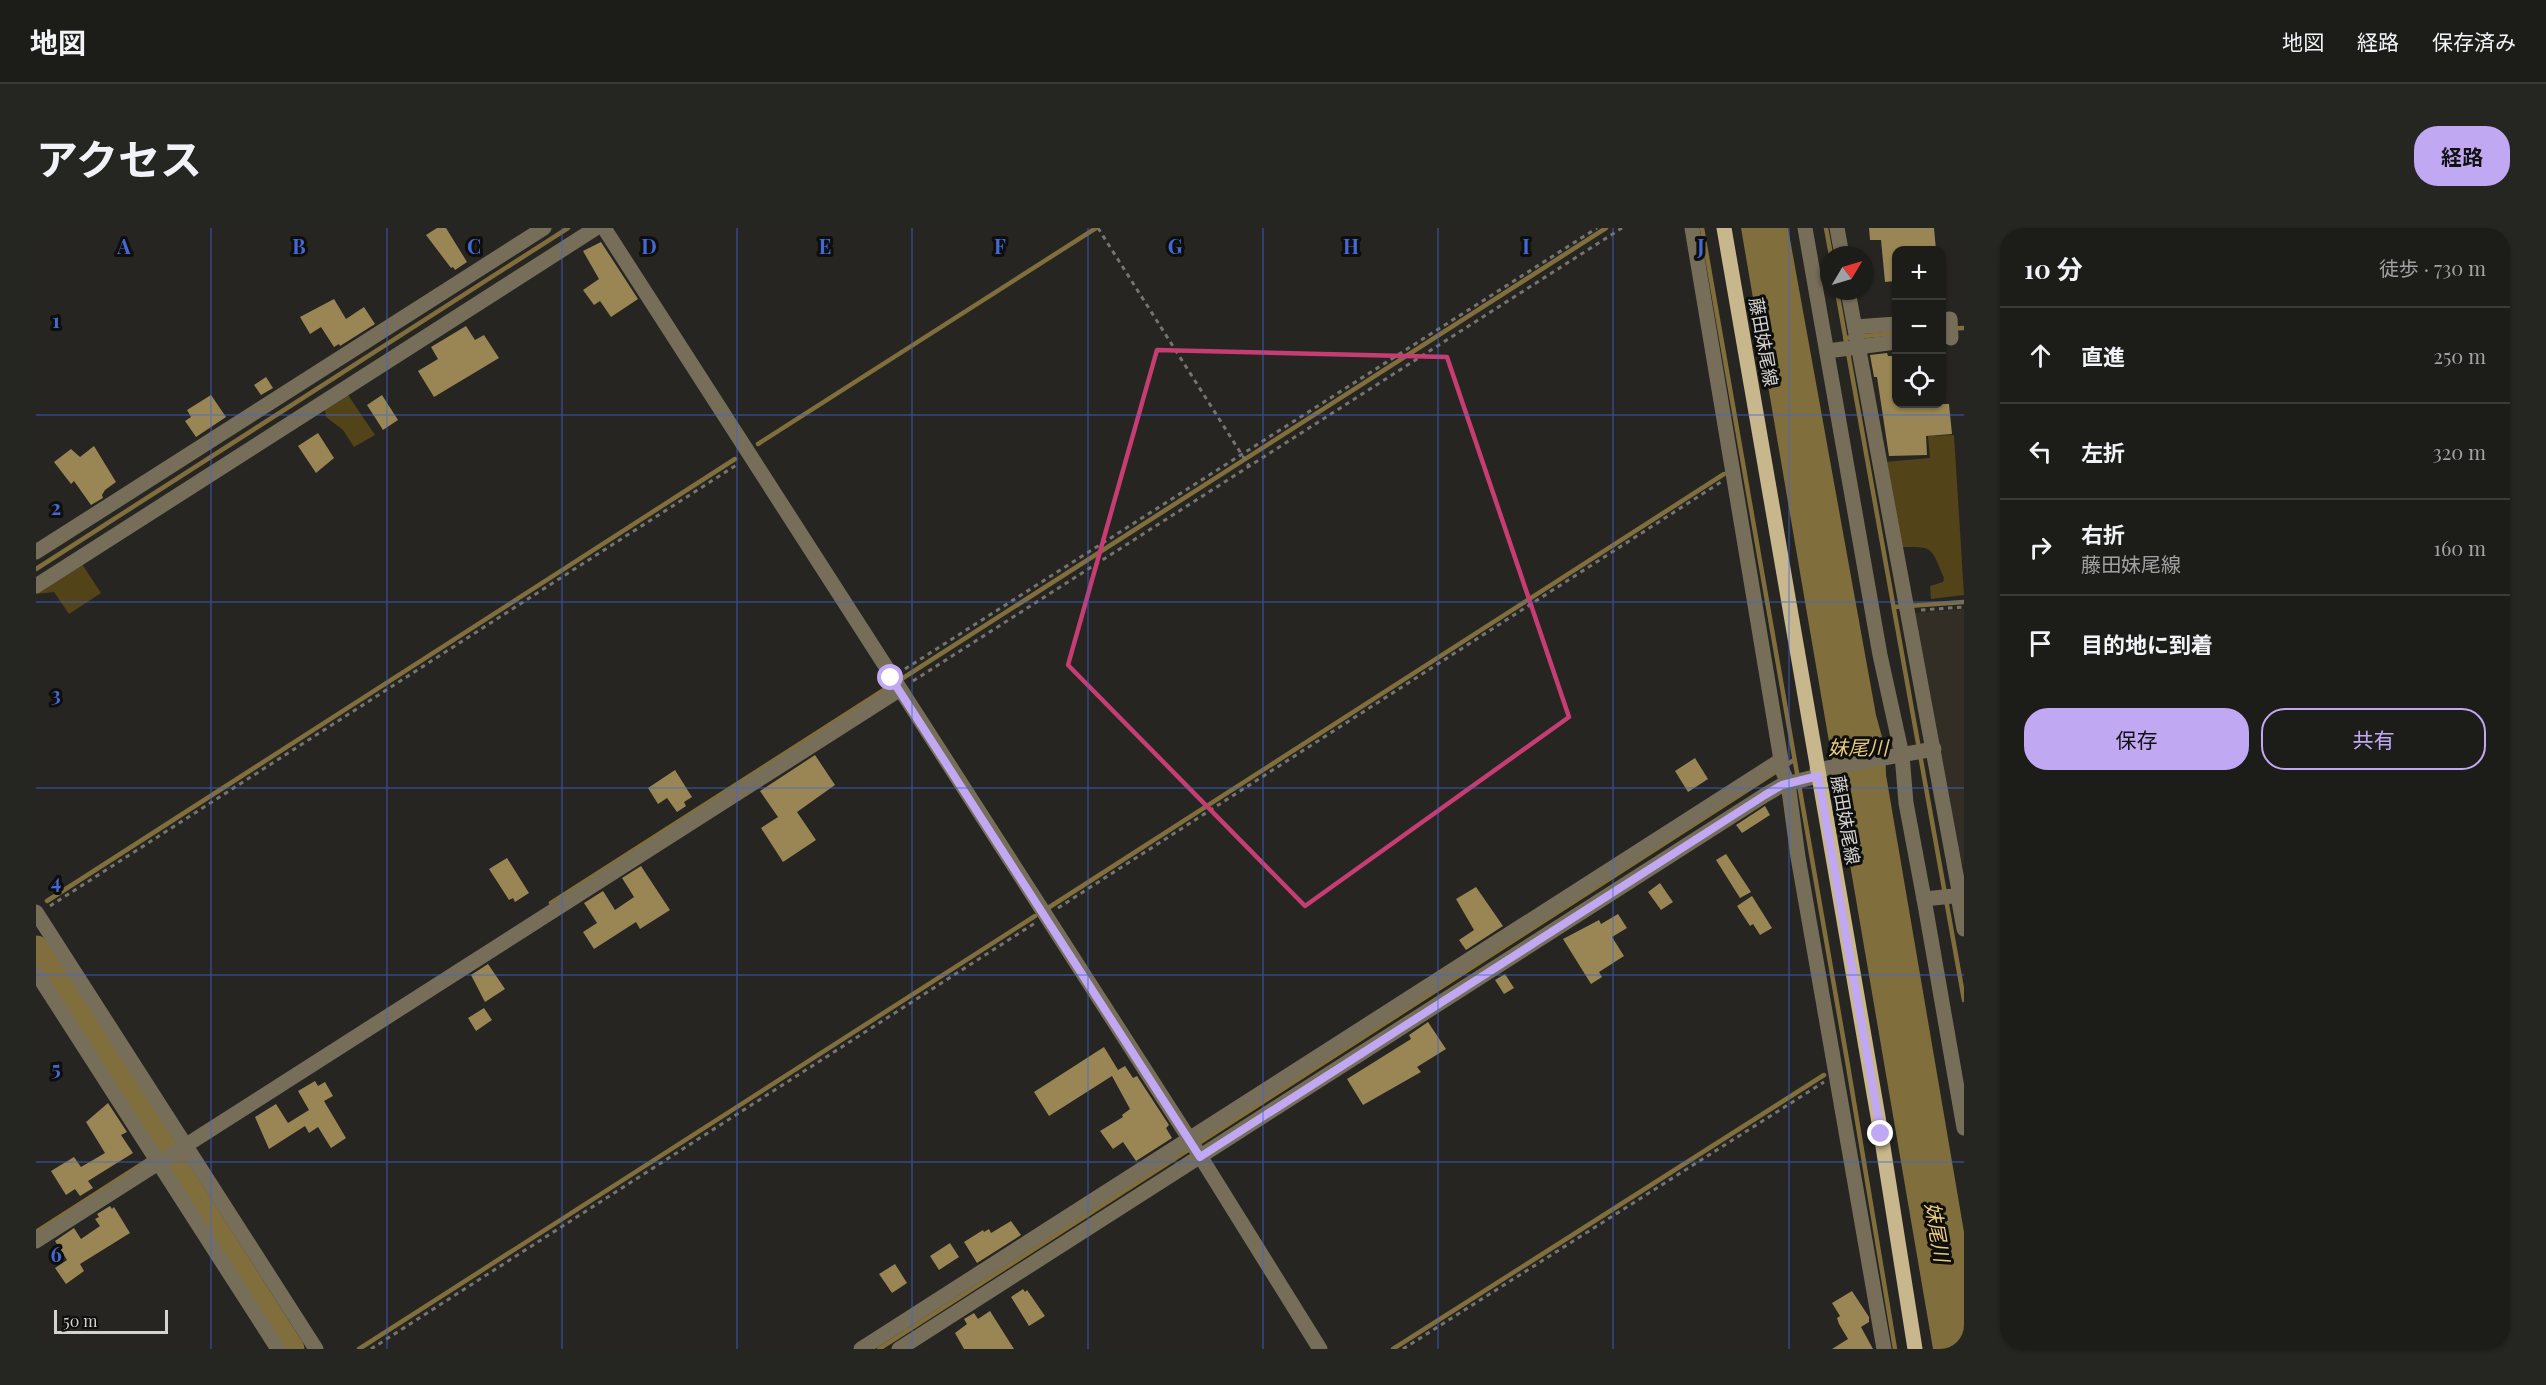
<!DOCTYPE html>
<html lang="ja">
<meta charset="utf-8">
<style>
:root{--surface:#1c1c19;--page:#252522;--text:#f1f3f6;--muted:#a0a1a2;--line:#3a3a38;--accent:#c1a8f3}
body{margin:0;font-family:"Playfair Display","Noto Sans JP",serif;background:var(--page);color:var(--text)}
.controls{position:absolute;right:18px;top:18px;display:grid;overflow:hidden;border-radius:12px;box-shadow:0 2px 4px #0004}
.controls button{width:54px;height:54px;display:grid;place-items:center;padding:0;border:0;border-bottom:2px solid var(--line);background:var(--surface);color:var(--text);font:30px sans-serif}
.compass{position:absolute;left:1784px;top:18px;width:54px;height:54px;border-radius:50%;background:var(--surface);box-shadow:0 2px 4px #0004;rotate:52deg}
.scale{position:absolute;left:18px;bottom:15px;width:114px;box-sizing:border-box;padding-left:6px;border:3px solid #d4d3d1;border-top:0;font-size:16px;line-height:21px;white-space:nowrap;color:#d4d3d1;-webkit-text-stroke:4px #0e0e0c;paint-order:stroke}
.stop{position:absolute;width:18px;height:18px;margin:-14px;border:4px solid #c1a8f3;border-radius:50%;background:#fff}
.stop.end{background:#c1a8f3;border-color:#fff;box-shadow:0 2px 6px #0008}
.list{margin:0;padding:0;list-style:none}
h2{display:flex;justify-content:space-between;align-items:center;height:78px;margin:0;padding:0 24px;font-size:26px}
h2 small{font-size:20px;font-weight:400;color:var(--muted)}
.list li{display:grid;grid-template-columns:39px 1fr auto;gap:18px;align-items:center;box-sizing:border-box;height:96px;padding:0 24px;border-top:2px solid var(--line)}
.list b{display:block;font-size:22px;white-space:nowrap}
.list p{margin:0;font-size:20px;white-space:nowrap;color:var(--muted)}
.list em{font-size:20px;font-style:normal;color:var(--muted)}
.actions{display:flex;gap:12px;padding:18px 24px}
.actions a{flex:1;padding:14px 0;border:2px solid var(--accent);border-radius:24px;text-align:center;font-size:21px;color:var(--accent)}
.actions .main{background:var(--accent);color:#111}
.icon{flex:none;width:33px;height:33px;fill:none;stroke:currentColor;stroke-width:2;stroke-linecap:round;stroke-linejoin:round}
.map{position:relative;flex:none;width:1928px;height:1121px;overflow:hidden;border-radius:24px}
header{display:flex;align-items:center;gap:36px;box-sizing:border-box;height:84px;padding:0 30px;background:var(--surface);border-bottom:2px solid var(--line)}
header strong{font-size:28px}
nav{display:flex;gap:33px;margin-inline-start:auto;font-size:21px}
.intro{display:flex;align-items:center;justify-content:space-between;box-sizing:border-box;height:144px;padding:0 36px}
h1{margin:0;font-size:42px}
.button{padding:15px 27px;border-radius:24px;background:var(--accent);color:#111;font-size:21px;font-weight:700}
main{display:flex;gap:36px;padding:0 36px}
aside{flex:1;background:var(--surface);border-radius:24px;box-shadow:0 2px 4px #0004}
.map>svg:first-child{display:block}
.built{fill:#322e26}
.green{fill:#524318}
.water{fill:#806e3c}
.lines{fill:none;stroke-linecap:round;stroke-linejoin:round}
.stream{stroke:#806e3c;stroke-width:4.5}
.river{stroke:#806e3c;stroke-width:27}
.building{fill:#998654}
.path{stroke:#757471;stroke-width:3;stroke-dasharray:4.5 4.5;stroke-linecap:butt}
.minor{stroke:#766e59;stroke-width:15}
.major{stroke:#c8b78c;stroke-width:15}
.route{stroke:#c1a8f3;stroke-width:8}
.marked{fill:none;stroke:#c63d73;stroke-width:4.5;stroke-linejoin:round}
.grid{fill:none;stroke:#4269d7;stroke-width:1.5;stroke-opacity:0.55}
.labels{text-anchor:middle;stroke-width:6;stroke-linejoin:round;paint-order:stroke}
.street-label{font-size:18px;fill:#d4d3d1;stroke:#0e0e0c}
.water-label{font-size:20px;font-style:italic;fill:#e8cb7e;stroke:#0e0e0c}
.grid-label{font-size:20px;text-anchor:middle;font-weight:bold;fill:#4269d7;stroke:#0e0e0c;stroke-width:6;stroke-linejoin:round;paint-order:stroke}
</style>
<header>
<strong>地図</strong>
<nav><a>地図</a><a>経路</a><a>保存済み</a></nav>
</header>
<div class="intro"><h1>アクセス</h1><a class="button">経路</a></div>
<main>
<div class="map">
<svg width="1928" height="1121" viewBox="0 0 1928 1121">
<rect width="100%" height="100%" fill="#262521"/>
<!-- built -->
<polygon class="built" points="1928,381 1928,638 1923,632 1877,385"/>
<!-- green -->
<g class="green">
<polygon points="312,167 339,207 318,219 307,202 290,189 289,182"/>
<path d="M1918,207L1928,367L1895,371L1894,358L1907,354L1908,350C1894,318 1899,319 1863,319L1848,234L1894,230L1892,208Z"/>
<polygon points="46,336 65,365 33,386 18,364 0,366"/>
</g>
<!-- water -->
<polygon class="water" points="1705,0 1752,0 1840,487 1849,520 1850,547 1928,1004 1928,1121 1897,1121"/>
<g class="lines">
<!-- stream -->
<g class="stream">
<polyline points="1666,0 1811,832 1859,1121"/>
<polyline points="1790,0 1795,27"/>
<polyline points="0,1 2,0"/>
<polyline points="1801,63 1928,772"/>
<polyline points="1906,101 1928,100"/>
<polyline points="1809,110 1860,105"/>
<polyline points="722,216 1060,0"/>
<polyline points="0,341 532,0"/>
<polyline points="1858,379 1928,374"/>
<polyline points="864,452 1570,0"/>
<polyline points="11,673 699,231"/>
<polyline points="515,675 854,458"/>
<polyline points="1012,680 1688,246"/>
<polyline points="0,1004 117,929"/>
<polyline points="323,1121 999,688"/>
<polyline points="843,1121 1758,532"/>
<polyline points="1357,1121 1788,847"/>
</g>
<!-- river -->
<polyline class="river" points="0,721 255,1121"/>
</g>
<!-- building -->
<g class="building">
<polygon points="401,0 410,0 431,34 419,42 417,39 415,40 390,7"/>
<polygon points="1833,0 1898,0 1900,22 1860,22 1860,53 1849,54 1845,12 1834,12"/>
<polygon points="565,14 602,71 575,89 564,73 558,77 547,62 563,51 547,23"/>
<polygon points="298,71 310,91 328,79 339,96 304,118 303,116 298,119 285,99 274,106 264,89"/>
<polygon points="430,98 439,112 448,107 463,130 398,169 382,143 402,131 395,119"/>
<polygon points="1851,125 1852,128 1860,128 1860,176 1913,176 1916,206 1890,208 1891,227 1853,228 1841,149 1838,149 1834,127"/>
<polygon points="230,149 237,160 225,167 218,157"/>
<polygon points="175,167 190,189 160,209 149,193 155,189 151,182"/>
<polygon points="346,167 362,192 347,202 331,177"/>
<polygon points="282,205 298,230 280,245 262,218"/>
<polygon points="58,218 80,254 69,262 66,267 67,270 55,277 38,253 35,256 18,234 35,221 44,229"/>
<polygon points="779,527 799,557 761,584 780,612 747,634 725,600 742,589 724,563"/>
<polygon points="1659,530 1672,551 1652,564 1639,543"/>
<polygon points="639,542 656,569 648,574 650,578 641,584 631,570 622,576 612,560"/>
<polygon points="1729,578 1734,587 1706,605 1700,597"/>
<polygon points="1690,626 1715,664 1704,670 1680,632"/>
<polygon points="471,630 493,665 479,674 477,670 473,672 453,641"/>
<polygon points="605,638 634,682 604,701 600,694 558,721 547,704 561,695 548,675 567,663 579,682 598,669 586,650"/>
<polygon points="1624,655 1637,674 1625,682 1612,664"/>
<polygon points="1440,659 1467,698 1430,722 1423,712 1438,702 1420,671"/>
<polygon points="1716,668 1736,700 1724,707 1717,696 1714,698 1701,678"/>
<polygon points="1582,686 1591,700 1576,709 1588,728 1563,744 1566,749 1555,756 1527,711 1563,692 1565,696"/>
<polygon points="452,736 469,761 449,774 435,747"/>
<polygon points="1469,746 1478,760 1468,766 1459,752"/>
<polygon points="448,780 456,792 440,803 432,790"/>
<polygon points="1392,794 1410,821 1381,839 1385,844 1327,877 1311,851 1375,811 1373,807"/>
<polygon points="1068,819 1082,842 1089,838 1097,850 1101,848 1133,897 1130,900 1136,910 1100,933 1087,914 1077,921 1064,903 1087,889 1086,887 1094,881 1076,848 1013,888 998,864"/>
<polygon points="279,853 282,858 289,854 297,868 288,873 310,910 295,920 282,899 273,905 269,898 233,921 219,889 240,876 252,895 273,882 262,863"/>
<polygon points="72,875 91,904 85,907 97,925 52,953 57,960 44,968 39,961 30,967 15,943 38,929 45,939 69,925 50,894"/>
<polygon points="74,978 76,981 78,979 94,1005 44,1036 48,1043 30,1056 19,1040 31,1032 19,1013 38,1000 45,1011 64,998 59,991 63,989 61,986"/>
<polygon points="975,993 985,1007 941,1035 928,1014 947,1002 948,1004 953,1001 955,1005"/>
<polygon points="914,1015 923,1029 903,1042 894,1028"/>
<polygon points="859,1036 871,1055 856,1065 843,1046"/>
<polygon points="987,1061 989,1064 991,1062 1009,1088 993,1098 975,1069"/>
<polygon points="1816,1063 1833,1089 1833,1094 1825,1099 1837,1121 1796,1121 1812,1111 1803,1096 1801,1090 1804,1088 1796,1075"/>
<polygon points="954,1083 978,1121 928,1121 919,1105 931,1096 928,1091 938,1085 942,1091"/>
</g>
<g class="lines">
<!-- path -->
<g class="path">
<polyline points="1062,0 1213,238"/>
<polyline points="0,7 12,0"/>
<polyline points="1885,382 1928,379"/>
<polyline points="869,441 1561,0"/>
<polyline points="877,453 1586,0"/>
<polyline points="14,678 702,236"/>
<polyline points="1022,680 1685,254"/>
<polyline points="335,1121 999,695"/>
<polyline points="1367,1121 1788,854"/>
</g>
<!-- minor -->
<g class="minor">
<polyline points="568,0 1156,915 1284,1121"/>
<polyline points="1769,0 1844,427 1866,527 1870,575 1888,671 1928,667"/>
<polyline points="1801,0 1806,27"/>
<polyline points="1812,63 1924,668"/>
<polyline points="1906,92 1914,91 1915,110"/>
<polyline points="1819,99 1860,96"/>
<polyline points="1791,123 1860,114"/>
<polyline points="0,324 508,0"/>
<polyline points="0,358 560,0"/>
<polyline points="1743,535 1752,555 1762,629 1848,1121"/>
<polyline points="1781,542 1898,521"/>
<polyline points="1922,668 1928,701"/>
<polyline points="1888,671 1928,900"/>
<polyline points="0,684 280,1121"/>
<polyline points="0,744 242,1121"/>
<polyline points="0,1013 863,462"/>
<polyline points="825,1121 1745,532 1656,0"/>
<polyline points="863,1121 1729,567 1746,557 1782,548"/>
</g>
<!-- major -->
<polyline class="major" points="1688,0 1845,906 1879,1121"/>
</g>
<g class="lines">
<!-- route -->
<polyline class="route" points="855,450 1164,929 1729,567 1746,557 1782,548 1845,906"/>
</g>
<!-- marked area -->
<path class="marked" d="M1121,122L1411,129L1533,489L1269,678L1032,437Z"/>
<!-- grid -->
<path class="grid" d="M175,0V1121M351,0V1121M526,0V1121M701,0V1121M876,0V1121M1052,0V1121M1227,0V1121M1402,0V1121M1577,0V1121M1753,0V1121M0,187H1928M0,374H1928M0,560H1928M0,747H1928M0,934H1928"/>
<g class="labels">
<!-- street labels -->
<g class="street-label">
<text transform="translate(1727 114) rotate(80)" y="6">藤田妹尾線</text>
<text transform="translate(1809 592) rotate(80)" y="6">藤田妹尾線</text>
</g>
<!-- water labels -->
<g class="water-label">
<text x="1822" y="527">妹尾川</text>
<text transform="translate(1901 1004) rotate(80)" y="7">妹尾川</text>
</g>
</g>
<g class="grid-label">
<text x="88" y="26">A</text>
<text x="263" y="26">B</text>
<text x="438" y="26">C</text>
<text x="613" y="26">D</text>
<text x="789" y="26">E</text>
<text x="964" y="26">F</text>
<text x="1139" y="26">G</text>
<text x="1315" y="26">H</text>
<text x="1490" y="26">I</text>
<text x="1665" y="26">J</text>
<text x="20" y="100">1</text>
<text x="20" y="287">2</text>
<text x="20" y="474">3</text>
<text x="20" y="661">4</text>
<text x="20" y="848">5</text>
<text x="20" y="1034">6</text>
</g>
</svg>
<div class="controls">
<button>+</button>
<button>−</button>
<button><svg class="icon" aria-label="locate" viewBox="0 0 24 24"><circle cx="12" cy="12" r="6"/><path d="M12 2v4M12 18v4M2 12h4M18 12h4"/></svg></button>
</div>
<svg class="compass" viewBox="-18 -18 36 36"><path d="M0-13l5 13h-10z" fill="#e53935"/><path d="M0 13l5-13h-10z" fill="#a0a1a2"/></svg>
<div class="scale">50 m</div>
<div class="stop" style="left:855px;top:450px"></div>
<div class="stop end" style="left:1845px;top:906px"></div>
</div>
<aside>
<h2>10 分<small>徒歩 · 730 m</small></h2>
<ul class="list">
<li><svg class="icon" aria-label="ahead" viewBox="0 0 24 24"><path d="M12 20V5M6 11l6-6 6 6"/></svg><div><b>直進</b></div><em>250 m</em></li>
<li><svg class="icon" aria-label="left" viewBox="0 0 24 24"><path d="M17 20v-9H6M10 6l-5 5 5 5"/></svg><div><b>左折</b></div><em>320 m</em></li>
<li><svg class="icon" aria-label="right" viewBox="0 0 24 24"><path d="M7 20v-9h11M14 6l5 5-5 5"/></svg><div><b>右折</b><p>藤田妹尾線</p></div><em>160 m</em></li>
<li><svg class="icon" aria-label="arrive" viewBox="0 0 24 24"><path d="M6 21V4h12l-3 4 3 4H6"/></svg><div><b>目的地に到着</b></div></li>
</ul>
<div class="actions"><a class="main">保存</a><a>共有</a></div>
</aside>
</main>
